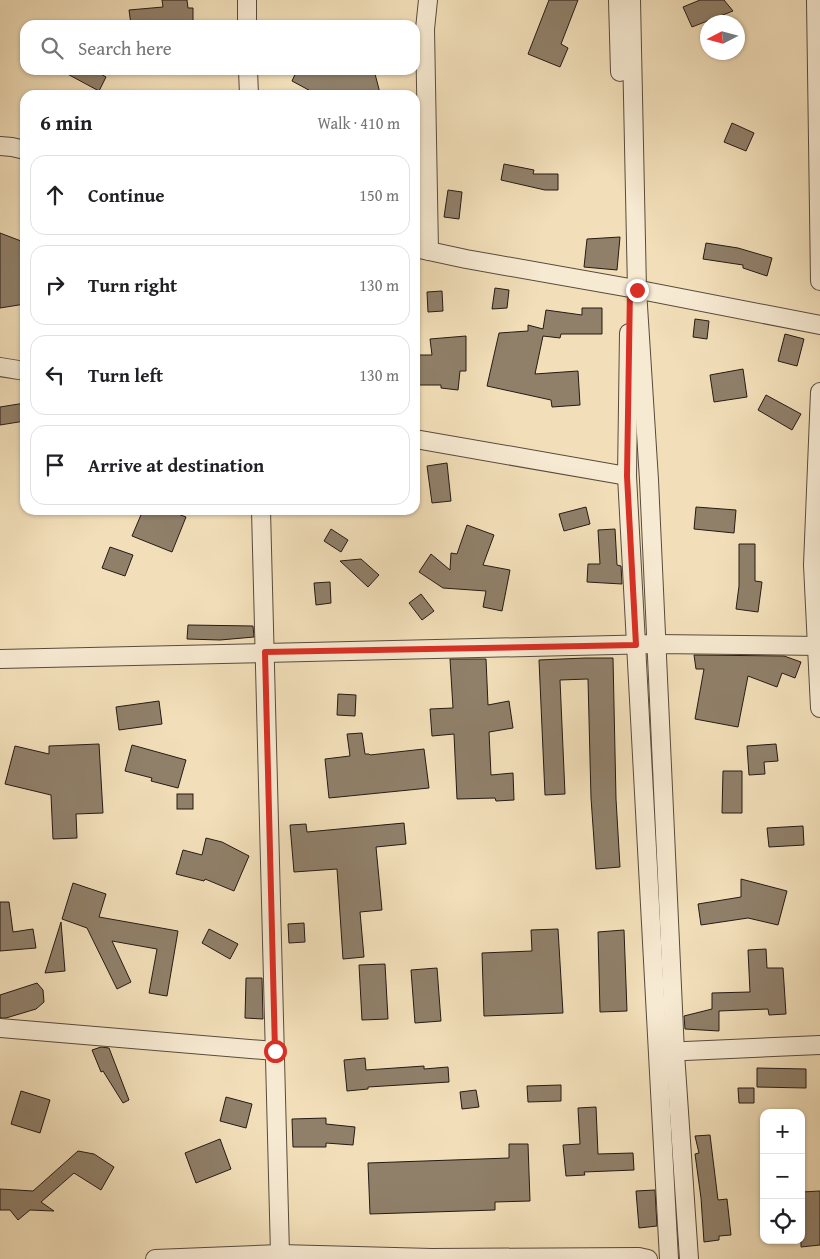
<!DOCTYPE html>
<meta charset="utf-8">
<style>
:root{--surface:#fff;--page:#f2f2f2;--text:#202124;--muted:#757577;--line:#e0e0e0}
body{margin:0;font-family:"Gentium Book Plus",serif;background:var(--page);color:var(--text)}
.controls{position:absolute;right:15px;bottom:15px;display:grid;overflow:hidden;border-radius:10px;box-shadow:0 1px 4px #0004}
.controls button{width:45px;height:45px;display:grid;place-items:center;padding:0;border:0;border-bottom:1px solid var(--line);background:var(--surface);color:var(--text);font:25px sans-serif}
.compass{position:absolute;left:700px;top:15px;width:45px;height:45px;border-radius:50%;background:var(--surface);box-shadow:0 1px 4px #0004;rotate:264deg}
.stop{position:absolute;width:15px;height:15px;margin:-11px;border:4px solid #d93025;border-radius:50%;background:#fff}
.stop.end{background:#d93025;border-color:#fff;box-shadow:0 1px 5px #0008}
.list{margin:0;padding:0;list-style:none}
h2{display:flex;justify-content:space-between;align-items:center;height:65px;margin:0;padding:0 20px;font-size:21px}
h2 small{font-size:16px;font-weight:400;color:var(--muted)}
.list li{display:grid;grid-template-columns:32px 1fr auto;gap:15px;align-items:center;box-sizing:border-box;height:80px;margin:0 10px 10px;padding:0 10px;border:1px solid var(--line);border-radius:15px}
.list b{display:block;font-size:19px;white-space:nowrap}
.list em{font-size:16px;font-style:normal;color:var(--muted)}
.icon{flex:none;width:28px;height:28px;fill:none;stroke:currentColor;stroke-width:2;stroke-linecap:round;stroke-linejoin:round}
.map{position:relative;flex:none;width:820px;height:1259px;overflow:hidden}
.search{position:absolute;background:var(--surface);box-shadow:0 1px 4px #0004;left:20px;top:20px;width:400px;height:55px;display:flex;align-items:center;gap:12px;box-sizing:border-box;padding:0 18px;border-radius:15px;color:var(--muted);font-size:19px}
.panel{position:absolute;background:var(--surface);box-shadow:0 1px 4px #0004;left:20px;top:90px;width:400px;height:425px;border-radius:15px}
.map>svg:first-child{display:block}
.building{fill:#90806a;stroke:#251a14}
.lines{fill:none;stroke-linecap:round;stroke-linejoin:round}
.minor-casing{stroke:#584b3d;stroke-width:20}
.minor{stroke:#f7ead2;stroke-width:18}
.route{stroke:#d93025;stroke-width:6}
</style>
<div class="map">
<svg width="820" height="1259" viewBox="0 0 820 1259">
<rect width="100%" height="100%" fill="#f2dfb9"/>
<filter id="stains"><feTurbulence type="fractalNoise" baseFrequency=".004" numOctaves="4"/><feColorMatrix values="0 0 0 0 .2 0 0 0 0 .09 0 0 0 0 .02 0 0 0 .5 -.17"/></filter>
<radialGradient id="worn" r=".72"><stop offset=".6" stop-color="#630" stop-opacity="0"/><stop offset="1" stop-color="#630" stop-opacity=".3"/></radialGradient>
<!-- building -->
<g class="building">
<polygon points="162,0 187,0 188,8 193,8 193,25 131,25 129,10 163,7"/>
<polygon points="549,0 578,0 561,44 568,48 560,67 528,54"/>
<polygon points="700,0 724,0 733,11 692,27 683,7"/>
<polygon points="60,70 94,70 106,77 99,91"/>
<polygon points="297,70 374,70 380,93 372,95 318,95 292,81"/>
<polygon points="732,123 754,133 746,151 724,142"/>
<polygon points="504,164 534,170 533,174 558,174 558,190 545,190 501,180"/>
<polygon points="448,190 462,192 459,219 444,217"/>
<polygon points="0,233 21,241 25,245 25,304 0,308"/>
<polygon points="620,237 617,270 584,267 587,239"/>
<polygon points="706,243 738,248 772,258 767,276 743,268 743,265 703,259"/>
<polygon points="495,288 509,290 507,308 492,309"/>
<polygon points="442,291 443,311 428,312 427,292"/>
<polygon points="582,308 602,308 602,334 561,334 560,338 543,336 535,374 578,371 580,405 552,407 551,400 487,386 499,333 528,331 528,325 543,329 546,310 582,315"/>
<polygon points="695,319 709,321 707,339 693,337"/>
<polygon points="785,334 804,339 797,366 778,361"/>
<polygon points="466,336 466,371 460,371 458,390 441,388 441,385 418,385 418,355 432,355 430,339"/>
<polygon points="743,369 747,397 714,402 710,375"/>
<polygon points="766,395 801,414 792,430 758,410"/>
<polygon points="25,403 25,421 0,425 0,407"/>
<polygon points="447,463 451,501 432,503 427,466"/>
<polygon points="586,507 590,524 564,531 559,514"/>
<polygon points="696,507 736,510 734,533 694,529"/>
<polygon points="143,510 168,510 186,517 172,552 132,536"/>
<polygon points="467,525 494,535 483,565 510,570 502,611 483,607 486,591 443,588 419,572 431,554 450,570 451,553 457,554"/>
<polygon points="331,529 348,540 341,552 324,541"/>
<polygon points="615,529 617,565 621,566 622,584 587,582 588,564 600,564 598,530"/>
<polygon points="739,544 755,544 755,581 762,582 758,612 736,609 739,586"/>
<polygon points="110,547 133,555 125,576 102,568"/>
<polygon points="361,559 379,575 368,587 340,561"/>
<polygon points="330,582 331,603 316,605 314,583"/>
<polygon points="421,594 434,611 422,620 409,603"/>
<polygon points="188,625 253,626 254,637 220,640 187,639"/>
<polygon points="694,655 784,656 801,662 795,678 782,673 777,687 748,676 738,727 695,719 704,669 696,669"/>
<polygon points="585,658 613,658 616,799 620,867 596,869 591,798 588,679 560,680 565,794 545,795 539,660"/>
<polygon points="450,659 486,659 488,705 509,701 513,728 489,732 491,775 513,773 514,800 496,801 495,798 457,799 454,734 432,736 430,709 453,708"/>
<polygon points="338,694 356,695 355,716 337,715"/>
<polygon points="159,701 162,724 119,730 116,707"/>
<polygon points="362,733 365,754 369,754 370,755 424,749 429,788 329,798 325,759 350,756 347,734"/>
<polygon points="99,744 103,813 76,814 77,838 53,839 51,795 5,784 15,746 49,754 49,746"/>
<polygon points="776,744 778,761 764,762 765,774 749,775 747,746"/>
<polygon points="132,745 186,760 178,788 151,781 152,778 125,771"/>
<polygon points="723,771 742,771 742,813 722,813"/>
<rect x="177" y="794" width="16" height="15"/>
<polygon points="404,823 406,844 376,847 382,910 360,912 364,957 343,959 337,869 294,872 290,825 306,824 307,832"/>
<polygon points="803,826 804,845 769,847 767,828"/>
<polygon points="206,838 222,842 249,856 234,891 205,879 204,881 176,874 183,850 202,855"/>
<polygon points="741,879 787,891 778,925 748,918 701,925 698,904 741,897"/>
<polygon points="73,883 106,894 99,917 178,931 167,996 149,993 157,949 112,941 131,982 117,989 87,928 62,919"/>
<polygon points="0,902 9,902 13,932 33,929 36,948 0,951"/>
<polygon points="61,922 65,971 45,973"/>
<polygon points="304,923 305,942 289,943 288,924"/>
<polygon points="209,929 238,944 230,959 202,943"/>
<polygon points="558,929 563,1013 484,1016 482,953 532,951 531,930"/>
<polygon points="624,930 627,1011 600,1012 598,932"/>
<polygon points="766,949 767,968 783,968 786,1014 769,1015 768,1009 719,1011 719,1031 685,1029 684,1016 712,1009 712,993 750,992 748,950"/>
<polygon points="385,964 388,1019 362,1020 359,965"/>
<polygon points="437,968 441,1021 415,1023 411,970"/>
<polygon points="246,978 262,978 263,1019 245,1018"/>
<polygon points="37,983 43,990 44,1002 36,1009 6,1018 0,1018 0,995"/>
<polygon points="101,1047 109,1048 129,1100 123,1103 103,1071 101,1072 92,1050"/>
<polygon points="365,1058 366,1070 424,1066 424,1069 448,1067 449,1082 368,1087 368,1089 347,1091 344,1060"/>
<polygon points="757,1068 806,1069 806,1088 757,1087"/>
<polygon points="561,1085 561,1101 528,1102 527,1086"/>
<polygon points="738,1088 754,1088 754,1103 739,1103"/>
<polygon points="476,1090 479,1107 462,1109 460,1092"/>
<polygon points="21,1091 50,1100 40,1133 11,1124"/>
<polygon points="226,1097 252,1104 246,1128 220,1121"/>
<polygon points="596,1107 598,1154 633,1153 634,1170 584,1172 585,1175 566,1176 563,1145 580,1144 578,1108"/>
<polygon points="326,1118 326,1124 355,1127 353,1145 326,1143 326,1147 293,1147 292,1119"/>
<polygon points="710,1135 718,1200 727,1199 731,1235 719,1236 719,1240 704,1242 701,1198 695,1154 699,1153 695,1136"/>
<polygon points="220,1139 231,1169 196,1183 185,1153"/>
<polygon points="509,1144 528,1144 530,1201 495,1202 495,1210 370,1214 368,1163 509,1158"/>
<polygon points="78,1151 94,1154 114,1167 101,1190 74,1173 41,1202 54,1211 30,1210 18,1220 10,1210 0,1210 0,1189 33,1191"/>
<polygon points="655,1190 657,1226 639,1228 636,1191"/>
<polygon points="820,1191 820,1245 801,1247 801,1221 804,1221 802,1192"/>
</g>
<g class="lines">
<defs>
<g id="minor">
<polyline points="247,0 247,25"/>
<polyline points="428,0 425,29 429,251"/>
<polyline points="618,0 620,72"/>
<polyline points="631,0 637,290 649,480 675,1053 689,1259"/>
<polyline points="816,0 820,281"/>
<polyline points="248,70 249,95"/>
<polyline points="0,146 12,147 25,150"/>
<polyline points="415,248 466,259 630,288 820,325"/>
<polyline points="629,333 627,476 669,1259"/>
<polyline points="0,367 25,371"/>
<polyline points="820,392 813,565 820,708"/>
<polyline points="415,439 627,476"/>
<polyline points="261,510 280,1254"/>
<polyline points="0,659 657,644 820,646"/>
<polyline points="0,1028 275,1051"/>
<polyline points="663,1052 820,1045"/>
<polyline points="155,1259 280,1254 432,1258 639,1257 648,1259"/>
</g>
</defs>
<!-- minor casing -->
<use href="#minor" class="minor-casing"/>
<!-- minor -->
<use href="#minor" class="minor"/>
</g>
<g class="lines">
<!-- route -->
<polyline class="route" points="275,1051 265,652 636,645 627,476 630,288 637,290"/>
</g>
<rect width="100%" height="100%" filter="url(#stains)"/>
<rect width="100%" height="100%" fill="url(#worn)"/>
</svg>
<div class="controls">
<button>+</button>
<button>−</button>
<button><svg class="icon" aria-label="locate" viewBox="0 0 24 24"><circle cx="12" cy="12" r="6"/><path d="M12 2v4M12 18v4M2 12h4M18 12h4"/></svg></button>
</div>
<svg class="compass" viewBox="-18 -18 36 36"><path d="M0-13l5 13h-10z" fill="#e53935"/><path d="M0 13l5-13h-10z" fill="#757577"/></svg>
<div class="stop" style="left:275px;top:1051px"></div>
<div class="stop end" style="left:637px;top:290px"></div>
<div class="search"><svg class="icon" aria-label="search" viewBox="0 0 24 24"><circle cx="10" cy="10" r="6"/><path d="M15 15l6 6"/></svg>Search here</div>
<section class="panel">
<h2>6 min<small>Walk · 410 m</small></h2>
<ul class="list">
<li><svg class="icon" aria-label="ahead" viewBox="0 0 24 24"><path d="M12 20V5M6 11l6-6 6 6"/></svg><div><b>Continue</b></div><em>150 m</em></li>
<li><svg class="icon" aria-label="right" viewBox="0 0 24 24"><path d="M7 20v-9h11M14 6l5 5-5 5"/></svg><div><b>Turn right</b></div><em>130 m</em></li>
<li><svg class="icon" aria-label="left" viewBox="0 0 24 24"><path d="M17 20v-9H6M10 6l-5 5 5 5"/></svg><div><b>Turn left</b></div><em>130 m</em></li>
<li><svg class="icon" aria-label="arrive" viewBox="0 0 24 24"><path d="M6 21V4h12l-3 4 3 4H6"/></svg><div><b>Arrive at destination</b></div></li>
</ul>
</section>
</div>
